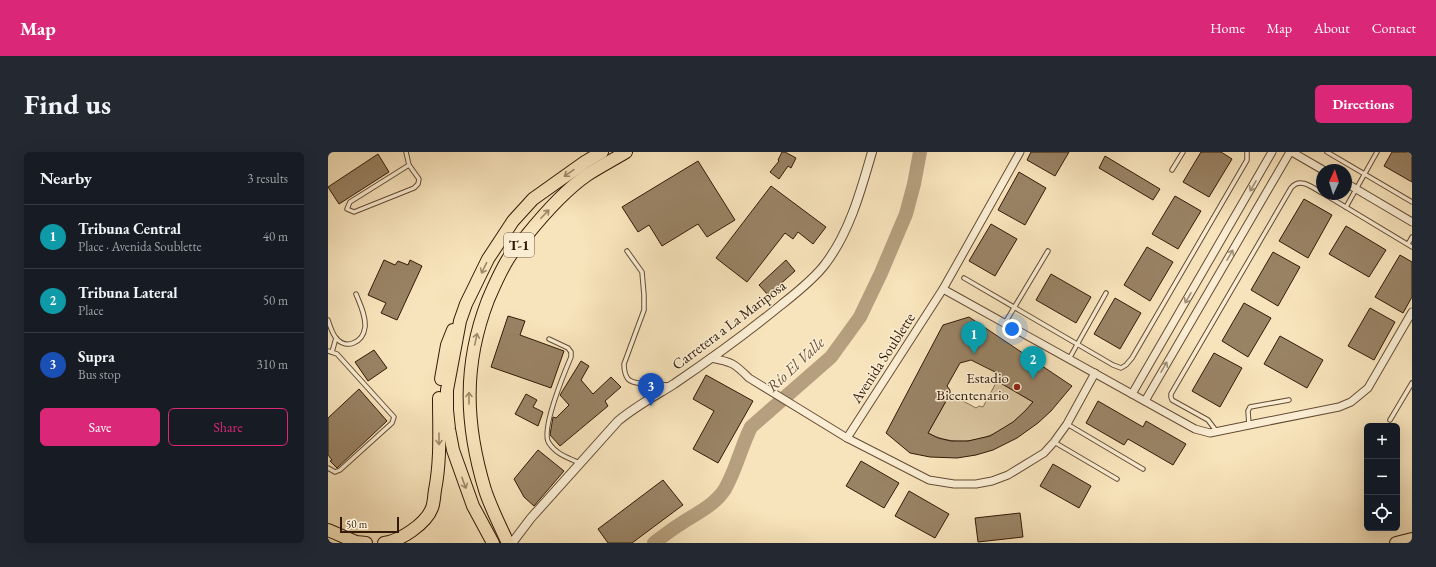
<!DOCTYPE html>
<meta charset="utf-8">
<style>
:root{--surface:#171b24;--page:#242831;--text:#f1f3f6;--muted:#9ea1a6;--line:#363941;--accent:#db2777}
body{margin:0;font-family:"EB Garamond",serif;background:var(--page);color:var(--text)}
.controls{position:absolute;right:12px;bottom:12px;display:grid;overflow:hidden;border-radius:6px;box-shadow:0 4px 16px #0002}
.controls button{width:36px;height:36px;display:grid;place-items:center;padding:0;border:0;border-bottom:1px solid var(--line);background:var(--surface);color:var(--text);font:20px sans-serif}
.compass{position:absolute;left:988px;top:12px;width:36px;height:36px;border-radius:50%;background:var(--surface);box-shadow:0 4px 16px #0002;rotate:4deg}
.scale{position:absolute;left:12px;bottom:10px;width:59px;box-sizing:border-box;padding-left:4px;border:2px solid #331a07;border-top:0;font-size:11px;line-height:14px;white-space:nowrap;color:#331a07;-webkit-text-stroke:3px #faedd3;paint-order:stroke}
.you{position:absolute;left:684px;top:177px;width:14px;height:14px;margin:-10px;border:3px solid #fff;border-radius:50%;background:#1a73e8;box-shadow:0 0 0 6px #1a73e833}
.badge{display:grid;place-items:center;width:26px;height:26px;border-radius:50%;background:var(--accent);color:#fff;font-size:13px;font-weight:700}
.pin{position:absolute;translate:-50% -33px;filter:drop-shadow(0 1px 2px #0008)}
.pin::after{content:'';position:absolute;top:21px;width:14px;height:12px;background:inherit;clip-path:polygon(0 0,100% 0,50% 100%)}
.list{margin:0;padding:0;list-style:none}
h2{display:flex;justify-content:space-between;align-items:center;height:52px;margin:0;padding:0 16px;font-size:17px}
h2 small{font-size:13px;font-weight:400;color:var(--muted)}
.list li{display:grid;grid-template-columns:26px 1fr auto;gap:12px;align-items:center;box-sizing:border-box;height:64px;padding:0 16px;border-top:1px solid var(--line)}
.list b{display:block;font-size:15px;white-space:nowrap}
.list p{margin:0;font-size:13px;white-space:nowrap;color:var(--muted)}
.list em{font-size:13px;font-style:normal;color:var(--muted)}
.actions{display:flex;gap:8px;padding:12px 16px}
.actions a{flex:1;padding:9px 0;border:1px solid var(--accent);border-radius:6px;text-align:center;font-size:14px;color:var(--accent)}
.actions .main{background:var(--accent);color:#fff}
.icon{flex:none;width:22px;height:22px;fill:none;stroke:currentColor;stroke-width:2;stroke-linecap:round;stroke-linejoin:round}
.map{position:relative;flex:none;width:1084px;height:391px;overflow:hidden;border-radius:6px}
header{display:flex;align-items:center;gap:24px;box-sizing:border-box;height:56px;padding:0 20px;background:var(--accent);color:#fff}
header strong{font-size:19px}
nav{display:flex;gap:22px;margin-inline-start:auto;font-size:14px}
.intro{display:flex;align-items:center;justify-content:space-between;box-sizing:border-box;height:96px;padding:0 24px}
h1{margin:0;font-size:28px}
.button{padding:10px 18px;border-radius:6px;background:var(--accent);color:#fff;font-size:14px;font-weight:700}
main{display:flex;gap:24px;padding:0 24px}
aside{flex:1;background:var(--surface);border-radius:6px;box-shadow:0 4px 16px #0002}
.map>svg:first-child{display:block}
.green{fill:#d7c29d;stroke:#856e52}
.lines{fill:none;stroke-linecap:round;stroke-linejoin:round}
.river{stroke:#b59f7e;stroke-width:14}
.building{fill:#998365;stroke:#331a07;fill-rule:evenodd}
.service-casing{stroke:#644c34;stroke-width:5.5}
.minor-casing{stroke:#644c34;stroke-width:9}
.tertiary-casing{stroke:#644c34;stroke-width:10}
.motorway-casing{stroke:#331a07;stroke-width:14}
.service{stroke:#faedd3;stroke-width:3.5}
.minor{stroke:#faedd3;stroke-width:7}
.tertiary{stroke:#faedd3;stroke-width:8}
.motorway{stroke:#f8e4bc;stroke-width:12}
.oneway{stroke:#9f896b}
.oneway2{stroke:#a08e77}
.poi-dot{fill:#8f2418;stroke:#faedd3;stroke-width:1.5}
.labels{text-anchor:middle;stroke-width:3;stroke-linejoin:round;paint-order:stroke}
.shield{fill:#faedd3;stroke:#6f5944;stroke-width:1}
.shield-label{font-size:14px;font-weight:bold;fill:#331a07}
.street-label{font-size:15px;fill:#331a07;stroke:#faedd3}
.poi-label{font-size:15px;fill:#331a07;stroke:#faedd3;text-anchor:end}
.water-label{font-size:16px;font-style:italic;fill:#674f37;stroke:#faedd3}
</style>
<header>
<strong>Map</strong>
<nav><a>Home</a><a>Map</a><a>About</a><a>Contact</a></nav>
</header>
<div class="intro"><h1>Find us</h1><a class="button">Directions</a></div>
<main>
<aside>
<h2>Nearby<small>3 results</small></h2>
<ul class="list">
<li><span class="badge" style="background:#0f9aa8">1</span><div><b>Tribuna Central</b><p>Place · Avenida Soublette</p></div><em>40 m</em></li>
<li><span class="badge" style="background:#0f9aa8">2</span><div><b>Tribuna Lateral</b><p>Place</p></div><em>50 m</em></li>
<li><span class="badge" style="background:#1a4fb4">3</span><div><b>Supra</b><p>Bus stop</p></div><em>310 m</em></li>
</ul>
<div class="actions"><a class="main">Save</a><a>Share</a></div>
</aside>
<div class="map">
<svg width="1084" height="391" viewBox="0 0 1084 391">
<rect width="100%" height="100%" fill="#f8e4bc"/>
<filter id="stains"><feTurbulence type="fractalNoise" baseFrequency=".005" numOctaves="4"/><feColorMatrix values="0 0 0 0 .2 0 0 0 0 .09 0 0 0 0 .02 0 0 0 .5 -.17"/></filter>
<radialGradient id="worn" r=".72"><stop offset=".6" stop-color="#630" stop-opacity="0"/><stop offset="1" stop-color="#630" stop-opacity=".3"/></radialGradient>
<!-- green -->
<path class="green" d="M669,229L705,250C681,282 638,301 600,281L622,242L648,256L651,254L655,255Z"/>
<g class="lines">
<!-- river -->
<path class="river" d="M326,391C335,384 344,377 354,371C369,361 387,353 397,337C408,318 413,295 423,275L503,205L532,165L553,121L578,62L586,32L592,0"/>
</g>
<!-- building -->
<g class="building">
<polygon points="454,0 457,0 468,6 463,16 460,14 451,27 442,20 451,9 450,8"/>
<polygon points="703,0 741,0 727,24 699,8"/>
<polygon points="873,0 893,0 904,7 881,45 855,30"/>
<polygon points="1064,0 1084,0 1084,30 1056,14"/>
<polygon points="50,2 61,20 11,52 0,35"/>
<polygon points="777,4 832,37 825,48 771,16"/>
<polygon points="370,9 407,68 379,85 370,72 334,94 321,73 310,80 294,55"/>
<polygon points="691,20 718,36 697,73 670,58"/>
<polygon points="443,34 498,75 485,92 470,80 465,87 457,81 419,130 388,106"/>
<polygon points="847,44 873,59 850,97 824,82"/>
<polygon points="976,47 1004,63 980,106 951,89"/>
<polygon points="663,72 689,87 667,124 641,109"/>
<polygon points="1018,74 1058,98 1041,125 1001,102"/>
<polygon points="819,95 845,110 822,149 796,133"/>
<polygon points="945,100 972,115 950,154 923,138"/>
<polygon points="1072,103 1084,110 1084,145 1075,161 1047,145"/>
<polygon points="56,108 67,113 70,109 80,113 82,108 94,114 69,168 53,161 58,151 40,143"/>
<polygon points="458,108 467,119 440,143 431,133"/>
<polygon points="723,122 763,145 748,171 708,148"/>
<polygon points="787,146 813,161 792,197 766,182"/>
<polygon points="916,151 943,166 920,205 894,189"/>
<polygon points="1042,156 1067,170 1046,208 1020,194"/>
<polygon points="180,164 197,169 192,183 236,199 223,236 163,215"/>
<path d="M641,165L744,234L723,259L710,271L689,286L665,298L648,303L629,306L602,305L582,301L558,281L615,173ZM643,208L667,220V225L669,229L705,250L697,259L685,270L662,284L640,289H623L610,286L600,281L622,242V238L619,234L632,211Z"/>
<polygon points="952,184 995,208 979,236 936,212"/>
<polygon points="46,198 59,216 40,229 27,210"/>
<polygon points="886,201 914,216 892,255 864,239"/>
<polygon points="253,209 261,214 253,228 265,242 283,225 293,235 277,249 280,254 232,294 222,283 225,265 228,266 241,253 232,243"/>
<polygon points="378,223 425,249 390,311 365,297 386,259 365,247"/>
<polygon points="31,237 59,269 9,316 2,309 4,308 0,303 0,266"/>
<polygon points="198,242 209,248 205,255 215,260 210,274 187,262"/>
<polygon points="770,249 815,275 818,269 858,292 845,313 800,287 796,293 758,271"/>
<polygon points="210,298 236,319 206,354 196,345 186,327"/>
<polygon points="533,309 571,331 556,356 518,334"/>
<polygon points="725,312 763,334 751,356 712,334"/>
<polygon points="335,328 355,353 304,391 280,391 270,377"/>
<polygon points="581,339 621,362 607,386 567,364"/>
<polygon points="692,361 695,385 650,390 647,366"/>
</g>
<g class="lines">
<defs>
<g id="service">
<polyline points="78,0 81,13 91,27 90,32 86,36 26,60 19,57 22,50 81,13"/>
<polyline points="999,0 1084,50"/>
<polyline points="844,18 855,0"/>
<polyline points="996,42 1084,95"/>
<polyline points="1018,55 1049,0"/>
<polyline points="1080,92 1084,85"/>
<path d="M299,99L314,120L316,143V158L296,212C296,216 297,223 300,227C307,234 330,232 340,233"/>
<polyline points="636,126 785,213 793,216 798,213 804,206 919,8 919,0"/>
<path d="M0,168C2,174 4,181 8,186C18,198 35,191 37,175C38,164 32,152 28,142"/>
<polyline points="677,171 720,99"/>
<path d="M221,187L240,196L243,200V205C237,219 212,279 221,291C228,302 240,306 252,311"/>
<polyline points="0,199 9,202 66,265 64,271 12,318 7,320 0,316"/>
<polyline points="4,200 8,186"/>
<polyline points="741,207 778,141"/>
<polyline points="1062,268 1084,231"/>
<polyline points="739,272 815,317"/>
<polyline points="921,273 920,259 922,255 961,248"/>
<path d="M889,280L880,268L844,248L843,245V242L963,36C972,25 984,35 994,41"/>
<polyline points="726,290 789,327"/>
</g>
<g id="minor">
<polyline points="964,0 995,18"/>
<polyline points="1018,31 1084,70"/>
<polyline points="615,137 867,277 882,281 926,272 1011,255 1023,250 1040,236 1084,160"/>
<path d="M383,206C404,210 406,211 421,226L519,286L601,328L626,332H648L664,329L680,323L716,301L726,290L739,272L767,221"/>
<polyline points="804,242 944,0"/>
<polyline points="817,249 962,0"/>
<polyline points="519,286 615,137 692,0"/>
</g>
<path id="tertiary" d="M184,391L203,366L290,269C308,254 327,244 346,232C383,207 419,181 453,153C467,142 488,125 498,111C522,79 533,38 544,0"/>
<g id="motorway">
<polyline points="113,227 119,193 125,178"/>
<polyline points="0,378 28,390 38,391"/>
<path d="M56,391C72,389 98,372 104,356C106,351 106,344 107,338C113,307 111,277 111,246"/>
<polyline points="165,391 145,354 125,298 121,277 119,258 119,238 132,169 138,152 160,107 185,69 205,47 257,10 274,0"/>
<path d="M180,391C172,374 163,356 157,338C137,272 135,213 160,148C166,134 172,120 180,107C185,99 192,91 199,83C216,62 236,39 259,23C271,15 285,8 298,0"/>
<polyline points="1068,391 1084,387"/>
</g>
</defs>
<!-- service casing -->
<use href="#service" class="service-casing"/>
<!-- minor casing -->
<use href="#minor" class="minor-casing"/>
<!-- tertiary casing -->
<use href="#tertiary" class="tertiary-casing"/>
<!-- motorway casing -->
<use href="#motorway" class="motorway-casing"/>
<!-- service -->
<use href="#service" class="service"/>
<!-- minor -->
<use href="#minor" class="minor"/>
<!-- tertiary -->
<use href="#tertiary" class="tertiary"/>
<!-- motorway -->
<use href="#motorway" class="motorway"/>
</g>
<!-- one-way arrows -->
<defs><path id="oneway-shaft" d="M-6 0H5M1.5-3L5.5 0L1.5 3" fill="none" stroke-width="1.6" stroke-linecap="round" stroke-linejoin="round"/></defs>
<g class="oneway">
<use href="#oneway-shaft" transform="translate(241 21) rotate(145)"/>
<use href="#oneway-shaft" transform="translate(217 62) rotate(-46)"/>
<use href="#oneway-shaft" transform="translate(156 116) rotate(116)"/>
<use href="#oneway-shaft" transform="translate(148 187) rotate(-78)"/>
<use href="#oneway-shaft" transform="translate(141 246) rotate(-90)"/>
<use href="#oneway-shaft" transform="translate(111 287) rotate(90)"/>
<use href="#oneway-shaft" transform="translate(136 331) rotate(70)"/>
</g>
<g class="oneway2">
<use href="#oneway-shaft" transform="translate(925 34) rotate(120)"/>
<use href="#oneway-shaft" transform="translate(902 103) rotate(-60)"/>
<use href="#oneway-shaft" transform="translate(860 146) rotate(120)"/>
<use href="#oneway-shaft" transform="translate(836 215) rotate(-60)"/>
</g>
<!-- markers -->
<circle class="poi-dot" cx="689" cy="235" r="4"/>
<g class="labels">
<!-- shield labels -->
<rect class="shield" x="176" y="81" width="30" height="24" rx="3"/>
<g class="shield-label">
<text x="191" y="98">T-1</text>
</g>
<!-- street labels -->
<g class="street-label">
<text transform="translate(401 173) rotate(-37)" y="5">Carretera a La Mariposa</text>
<text transform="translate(555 206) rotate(-57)" y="5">Avenida Soublette</text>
</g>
<!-- poi labels -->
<g class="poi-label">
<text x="681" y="231">Estadio<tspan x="681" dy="17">Bicentenario</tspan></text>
</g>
<!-- water labels -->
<g class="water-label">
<text transform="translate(467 212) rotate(-43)" y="6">Río El Valle</text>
</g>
</g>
<rect width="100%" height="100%" filter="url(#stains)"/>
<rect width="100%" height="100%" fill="url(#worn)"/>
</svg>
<div class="controls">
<button>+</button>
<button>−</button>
<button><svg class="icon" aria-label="locate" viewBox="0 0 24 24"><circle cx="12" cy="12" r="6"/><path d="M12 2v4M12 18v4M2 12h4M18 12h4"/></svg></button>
</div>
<svg class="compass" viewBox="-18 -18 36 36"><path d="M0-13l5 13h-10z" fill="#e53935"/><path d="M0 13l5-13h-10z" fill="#9ea1a6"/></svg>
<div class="scale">50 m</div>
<div class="you"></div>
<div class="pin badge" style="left:646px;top:202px;background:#0f9aa8">1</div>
<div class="pin badge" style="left:705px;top:227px;background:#0f9aa8">2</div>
<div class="pin badge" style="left:323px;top:254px;background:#1a4fb4">3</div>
</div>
</main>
